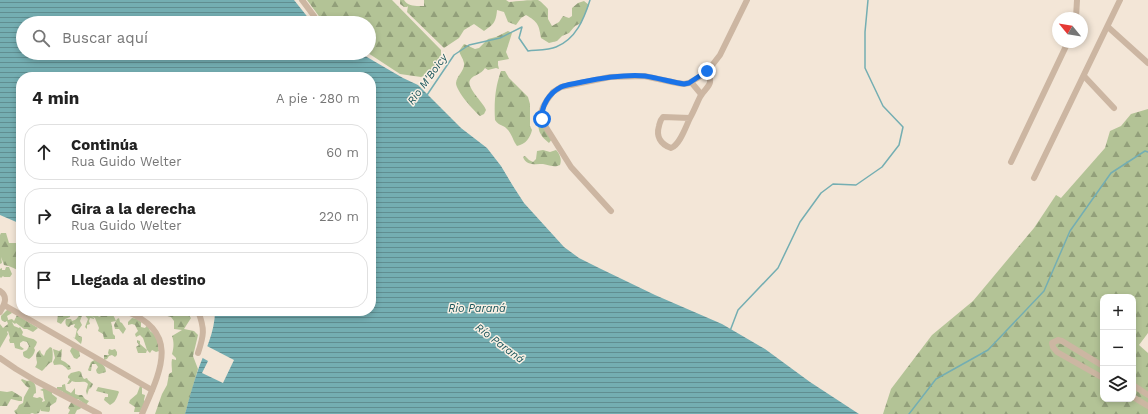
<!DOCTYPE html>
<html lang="es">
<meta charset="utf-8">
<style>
:root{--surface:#fff;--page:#f2f2f2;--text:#222;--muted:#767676;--line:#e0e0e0}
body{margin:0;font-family:"Work Sans",sans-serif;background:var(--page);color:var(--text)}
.controls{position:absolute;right:12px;bottom:12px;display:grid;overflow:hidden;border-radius:8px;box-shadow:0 2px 6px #0003}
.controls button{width:36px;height:36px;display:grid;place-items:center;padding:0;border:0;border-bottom:1px solid var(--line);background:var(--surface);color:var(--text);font:20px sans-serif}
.compass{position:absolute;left:1052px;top:12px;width:36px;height:36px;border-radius:50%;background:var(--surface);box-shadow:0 2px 6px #0003;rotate:300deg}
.stop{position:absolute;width:12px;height:12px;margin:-9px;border:3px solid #1a73e8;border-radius:50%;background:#fff}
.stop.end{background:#1a73e8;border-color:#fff;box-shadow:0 1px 4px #0008}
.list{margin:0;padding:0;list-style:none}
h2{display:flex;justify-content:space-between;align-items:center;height:52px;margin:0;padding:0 16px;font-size:17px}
h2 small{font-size:13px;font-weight:400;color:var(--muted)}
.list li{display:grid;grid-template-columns:26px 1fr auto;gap:12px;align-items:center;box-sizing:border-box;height:56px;margin:0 8px 8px;padding:0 8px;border:1px solid var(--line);border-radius:16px}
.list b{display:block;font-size:15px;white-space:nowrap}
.list p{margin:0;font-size:13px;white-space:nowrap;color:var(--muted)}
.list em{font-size:13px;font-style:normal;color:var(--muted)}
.icon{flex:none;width:22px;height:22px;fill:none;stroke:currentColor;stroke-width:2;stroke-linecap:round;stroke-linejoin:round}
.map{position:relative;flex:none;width:1148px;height:414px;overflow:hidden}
.search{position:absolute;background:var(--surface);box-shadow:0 2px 6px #0003;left:16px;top:16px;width:360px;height:44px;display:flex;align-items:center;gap:10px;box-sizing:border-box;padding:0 14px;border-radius:22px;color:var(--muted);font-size:15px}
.panel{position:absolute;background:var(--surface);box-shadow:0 2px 6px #0003;left:16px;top:72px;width:360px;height:244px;border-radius:16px}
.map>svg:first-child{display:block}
.forest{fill:url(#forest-firs);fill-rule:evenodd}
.water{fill:url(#water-rules)}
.pier{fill:#f3e6d7}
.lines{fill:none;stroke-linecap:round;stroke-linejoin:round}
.stream{stroke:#74aeb2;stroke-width:1.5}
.minor{stroke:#ccb6a2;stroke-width:6}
.route{stroke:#1a73e8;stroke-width:5}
.labels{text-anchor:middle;stroke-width:3;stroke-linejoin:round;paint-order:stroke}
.water-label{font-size:11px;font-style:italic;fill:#18545a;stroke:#faf0e4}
</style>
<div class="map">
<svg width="1148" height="414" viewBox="0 0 1148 414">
<defs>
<pattern id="forest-firs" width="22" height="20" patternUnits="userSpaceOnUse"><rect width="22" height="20" fill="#b3c396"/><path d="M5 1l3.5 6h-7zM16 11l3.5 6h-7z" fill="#929f7a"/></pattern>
<pattern id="water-rules" width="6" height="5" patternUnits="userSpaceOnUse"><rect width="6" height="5" fill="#74aeb2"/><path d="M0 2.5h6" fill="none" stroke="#608e91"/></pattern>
</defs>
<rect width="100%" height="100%" fill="#f3e6d7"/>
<!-- forest -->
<g class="forest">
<polygon points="307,0 392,0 441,50 441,60 437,68 429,74 421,77 400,74 368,53 369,53 369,23 324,23"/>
<path d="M400,0H404C408,7 417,6 424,6V0H506L509,2C517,1 529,0 538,0C542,2 545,6 548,9V19L552,26L559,22L563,16L569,18L572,16V8L578,3L584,1L589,5L581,23L575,26L569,33L562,36L557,41L549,43L541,38C539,25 538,22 526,15L521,18L516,25L508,22L504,12L497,10C496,22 494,24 484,31L474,24L464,30L459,38L444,48L407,12L408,6L407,7H404L400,4Z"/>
<path d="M508,31L512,33L506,52L509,59L498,61V65L499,69L496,68L488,70L485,68C481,75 474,74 470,80C466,88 484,103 486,110L484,114L480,116C474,111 456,91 456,83C457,75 465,71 464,63C463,58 460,55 459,51L464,44L475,49L479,48L488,39L496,37Z"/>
<path d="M501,71H505L509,78L528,97L530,104V126L532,130C530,138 526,144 517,146C513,141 512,134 507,129C504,125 499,126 495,120C494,103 495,87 501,71Z"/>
<path d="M1148,109V333L1139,345L1148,353V414H883L891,389L932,335L973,301L1034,228L1056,195L1061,198L1105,148L1110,131L1121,126L1131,114ZM1103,297H1133V399H1103Z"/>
<path d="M545,115L547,119L545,124L552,139L549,143C540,136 536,129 540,117Z"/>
<path d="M543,150L550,152L556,150C560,154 562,160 560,165C554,168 550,165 543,164C536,164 526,166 523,157L525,156L529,160L533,162L536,159L537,151Z"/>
<path d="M1,233H6L9,243H21V272C16,269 10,266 4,265L1,257L2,263L0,264V235Z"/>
<polygon points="6,267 9,267 12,274 10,277 4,277 3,276 1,278 0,277 0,269 2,268 2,270 5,270"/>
<path d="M9,308L12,313L7,316L8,319V320L12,319L14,321L17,315L38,328L33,332L27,329H24L16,323L15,324L12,322L14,326L19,328L20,327L23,332L22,335C28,339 33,337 37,342L36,345L34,348L35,350C34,354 33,356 29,359C24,357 23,357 23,352L27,350L29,346L27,342L23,341L20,343V346L24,349L22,350L15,348L14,343H10L9,340L10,338L8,331L7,332L8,334L0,348V324L3,328L8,324L7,321L5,322C1,321 1,319 1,316Z"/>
<polygon points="51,311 71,311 70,317 65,319 61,324 57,322 58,314 53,313"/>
<path d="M76,311L96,312L99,317L100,316L98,311C108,311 112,310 116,321L117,319L119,318L120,322L122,323L126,329L123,334L119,329H115L114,325L116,321L111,322L112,326L113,334L115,336V339H104L103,334L98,331L99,328L95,318L91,316L94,318V319L90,318L89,321L90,324L87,325V329L85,327L88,319L83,313L80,321L82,325L77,332L79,336L82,337V340L81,344L73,337L75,338L77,329L74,327L75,324L71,325L69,327C65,326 65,322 66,319H71L72,321C76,320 78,318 79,314Z"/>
<path d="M160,311H186L187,314V313L191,318L184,329L194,331L198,335L193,356L198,369L185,414H155L162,394L167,385L169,374L172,372C172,368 171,363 172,359L176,360V358L172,354C174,347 174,342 172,336L182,330L174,329V321L171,317L160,314Z"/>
<path d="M132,318L137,319L141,322V327L145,328L148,324L150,331C158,336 158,343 159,351L156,352L152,350L150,353L147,350L146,353H138L136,347L139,345L137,342V340L140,341V344L147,350L143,338L140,335L136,337L135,334L138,331L135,325L132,324L128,325V322Z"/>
<path d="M50,347L52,348C53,353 53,357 52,362C47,364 46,368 42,371L35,367C36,366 37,364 37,362C36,357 35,353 40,350L41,353L44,356L46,351Z"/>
<polygon points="72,347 79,350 80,356 77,359 74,358 70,351"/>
<path d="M53,349L59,351L62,349L61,360L65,362L70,366L71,369L68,370C63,364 61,364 54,365L53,362L55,358Z"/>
<polygon points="109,349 112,350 115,349 117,352 117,355 115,357 112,355 109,356 107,359 104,360 104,355 109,355 108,353"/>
<path d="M96,359C101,363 106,366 106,372L99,374L97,373L96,370L98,367L96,364H92L91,371H89L88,370L91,362Z"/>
<path d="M79,371L81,372L82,376L84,379L87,378L88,380L93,384L91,388L89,389L87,395L86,391L88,384C85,379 77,384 72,381L69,384H67L70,379L68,378V376L71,373Z"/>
<path d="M22,379L27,381L31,380C36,384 36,387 36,393L34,394L33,397L37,398L40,397L43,399L42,402L45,401L44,398L43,391L40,390L44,388L52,392V394L57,398L56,402L50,406V410L49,412L41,411V409L39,413L35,414L32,413L30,414H16L14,411L17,409L19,405L23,403L24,397L29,388L26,386L21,380Z"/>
<polygon points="65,384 66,390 71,393 75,388 75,394 78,395 82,395 85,399 89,401 86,405 78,399 71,399 62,391 57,390 57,387 62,387 62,385"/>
<polygon points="140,386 142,387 142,394 145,395 144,400 145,402 140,412 134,412 135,407 129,403 130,400 137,394"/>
<path d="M98,387L118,391L119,392C117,397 116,402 110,405L104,400L105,397H108V394L96,391Z"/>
<polygon points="0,391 7,392 12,391 22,397 22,401 19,401 11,399 7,406 0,406"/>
<polygon points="72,401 82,407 80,409 77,410 75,414 68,414 70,410 68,408"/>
</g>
<!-- water -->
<path class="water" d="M0,0H294L310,20L314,23H23V53H360L403,78L418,85L461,128L487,148L501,166L513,186L524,203L564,247L579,258L599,268L655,295L722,324L765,349L810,382L859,414H185C189,399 193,384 198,370C205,351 215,332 215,311H371V77H21V224L0,215Z"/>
<!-- pier -->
<polygon class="pier" points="205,345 234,360 223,383 202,373 208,361 201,357"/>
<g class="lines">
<!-- stream -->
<g class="stream">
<path d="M427,95L454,55L469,45L500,38L522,27L519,38L528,51C537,50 549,50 556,47C576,39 584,19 590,0"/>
<polyline points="730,331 738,310 778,268 800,222 821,193 833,184 856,185 882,167 899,145 903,127 883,106 865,68 865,32 868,0"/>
<polyline points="909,414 936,379 988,350 1044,291 1070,231 1111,173 1145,151 1148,152"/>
</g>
<!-- minor -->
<g class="minor">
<polyline points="302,0 314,16"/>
<polyline points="1076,18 1077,0"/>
<polyline points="1108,27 1148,63"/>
<polyline points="1084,76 1114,108"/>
<polyline points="691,82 701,94"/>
<path d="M690,118C686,126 680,145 671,148C660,144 656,136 659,126C660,122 660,120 663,117L690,118C694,111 697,103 700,97C706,86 715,86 707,71"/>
<polyline points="1011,162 1068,42"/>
<polyline points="1034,178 1120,0"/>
<polyline points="611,211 571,167 544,124 541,113 543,107 547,100 553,92 561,87 610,77 644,76 677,83 684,84 689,83 706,73 720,55 747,0"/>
<path d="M0,291C9,297 4,305 0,312"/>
<polyline points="4,305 152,390"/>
<path d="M125,311C182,332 160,372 142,414"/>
<path d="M198,311C205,329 204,335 198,353"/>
<polyline points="0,358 16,369 36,381 99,414"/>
<polyline points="1103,366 1062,341 1058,340 1052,343 1053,347 1057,352 1103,378"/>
<polyline points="1133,385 1148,395"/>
<polyline points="1133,397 1148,406"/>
</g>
</g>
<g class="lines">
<!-- route -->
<path class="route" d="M542,119C541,106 549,93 561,87C567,84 575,84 582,82C602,78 624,74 645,76C658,78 671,82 684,84L689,83L707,71"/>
</g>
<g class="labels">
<!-- water labels -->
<g class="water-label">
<text transform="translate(427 79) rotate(-54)" y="4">Rio M'Boicy</text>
<text x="477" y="312">Rio Paraná</text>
<text transform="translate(500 343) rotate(37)" y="4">Río Paraná</text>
</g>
</g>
</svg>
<div class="controls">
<button>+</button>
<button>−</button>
<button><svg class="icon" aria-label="layers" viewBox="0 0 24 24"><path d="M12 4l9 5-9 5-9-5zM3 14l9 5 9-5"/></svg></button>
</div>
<svg class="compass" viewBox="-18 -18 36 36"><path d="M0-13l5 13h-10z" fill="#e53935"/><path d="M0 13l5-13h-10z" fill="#767676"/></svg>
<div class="stop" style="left:542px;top:119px"></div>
<div class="stop end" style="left:707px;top:71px"></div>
<div class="search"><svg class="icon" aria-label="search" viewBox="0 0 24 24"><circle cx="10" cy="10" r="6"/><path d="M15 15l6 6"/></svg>Buscar aquí</div>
<section class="panel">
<h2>4 min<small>A pie · 280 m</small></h2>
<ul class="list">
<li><svg class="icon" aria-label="ahead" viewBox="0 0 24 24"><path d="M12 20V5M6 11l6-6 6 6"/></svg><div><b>Continúa</b><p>Rua Guido Welter</p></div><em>60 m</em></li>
<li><svg class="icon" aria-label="right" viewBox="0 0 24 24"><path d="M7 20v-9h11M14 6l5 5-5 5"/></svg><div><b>Gira a la derecha</b><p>Rua Guido Welter</p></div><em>220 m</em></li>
<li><svg class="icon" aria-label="arrive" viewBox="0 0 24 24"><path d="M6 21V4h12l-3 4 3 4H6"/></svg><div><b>Llegada al destino</b></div></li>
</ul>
</section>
</div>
